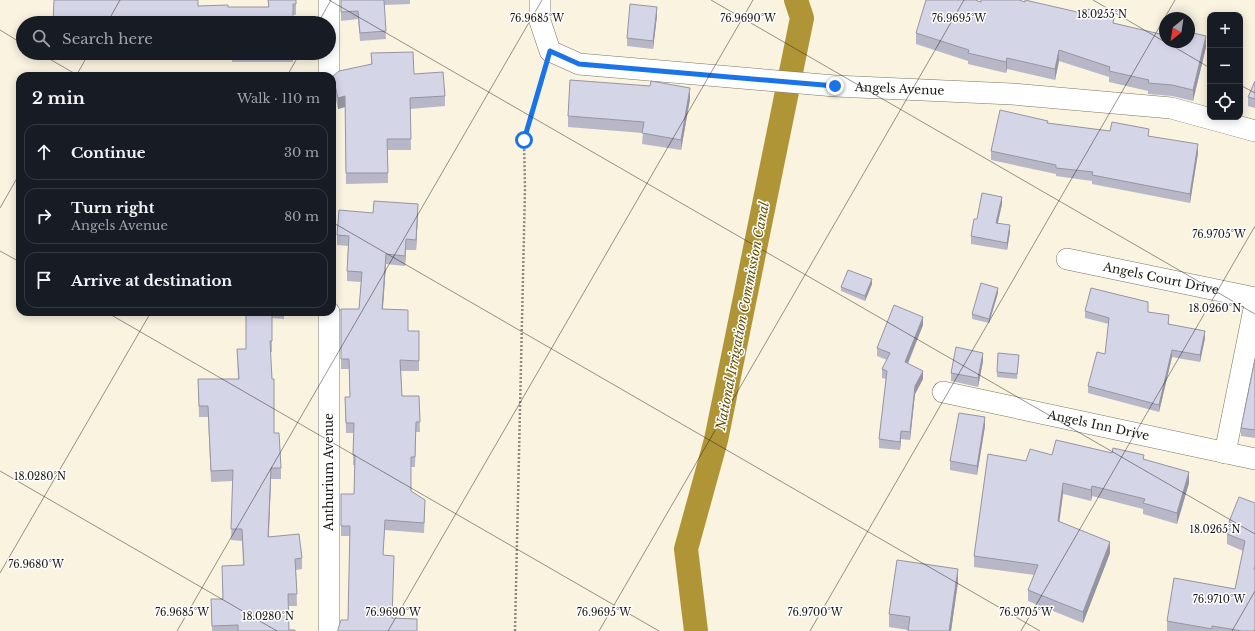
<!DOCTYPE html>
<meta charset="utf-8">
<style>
:root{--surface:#171b24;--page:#242831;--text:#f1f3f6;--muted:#9ea1a6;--line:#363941}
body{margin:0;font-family:"Libre Baskerville",serif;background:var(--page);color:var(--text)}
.controls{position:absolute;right:12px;top:12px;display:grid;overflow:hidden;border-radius:8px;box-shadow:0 2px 10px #0003}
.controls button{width:36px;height:36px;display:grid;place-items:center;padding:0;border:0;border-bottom:1px solid var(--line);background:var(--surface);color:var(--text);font:20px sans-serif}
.compass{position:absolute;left:1159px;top:12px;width:36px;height:36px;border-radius:50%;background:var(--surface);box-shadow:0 2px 10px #0003;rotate:210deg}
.stop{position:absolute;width:12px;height:12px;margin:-9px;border:3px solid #1a73e8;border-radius:50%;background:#fff}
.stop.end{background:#1a73e8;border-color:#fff;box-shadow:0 1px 4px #0008}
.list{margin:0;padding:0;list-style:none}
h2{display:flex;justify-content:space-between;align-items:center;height:52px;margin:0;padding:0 16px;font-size:17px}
h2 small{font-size:13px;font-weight:400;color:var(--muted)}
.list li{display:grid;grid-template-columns:26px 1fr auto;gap:12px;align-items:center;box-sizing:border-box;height:56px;margin:0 8px 8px;padding:0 8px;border:1px solid var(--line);border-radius:12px}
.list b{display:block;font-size:15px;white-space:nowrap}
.list p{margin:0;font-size:13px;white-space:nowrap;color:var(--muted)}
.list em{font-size:13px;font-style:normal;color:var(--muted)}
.icon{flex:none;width:22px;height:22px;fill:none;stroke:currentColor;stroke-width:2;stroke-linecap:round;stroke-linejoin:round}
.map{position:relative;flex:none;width:1255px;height:631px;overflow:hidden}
.search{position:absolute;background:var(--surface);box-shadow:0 2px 10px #0003;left:16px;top:16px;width:320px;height:44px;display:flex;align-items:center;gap:10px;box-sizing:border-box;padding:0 14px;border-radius:22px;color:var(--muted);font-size:15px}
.panel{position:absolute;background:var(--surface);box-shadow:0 2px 10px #0003;left:16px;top:72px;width:320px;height:244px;border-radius:12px}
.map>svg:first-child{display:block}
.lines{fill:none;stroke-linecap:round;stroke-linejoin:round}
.canal{stroke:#b09536;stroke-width:24}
.street-casing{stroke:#7a7564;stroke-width:22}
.path{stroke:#8e8a7d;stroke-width:2.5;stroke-dasharray:2 2;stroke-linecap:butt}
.street{stroke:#fff;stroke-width:21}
.wall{fill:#b7b7c8}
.shaded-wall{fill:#9595a2}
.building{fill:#d5d5e8;stroke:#9595a2}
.route{stroke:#1a73e8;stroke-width:5}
.ticks{fill:none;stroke:#1b1913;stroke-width:1;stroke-opacity:0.45}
.labels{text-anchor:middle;stroke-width:3;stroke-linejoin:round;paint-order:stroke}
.street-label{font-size:12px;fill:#1b1913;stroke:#fff}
.water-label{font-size:13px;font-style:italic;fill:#604d00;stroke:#fff}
.ticks-label{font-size:10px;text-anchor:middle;fill:#1b1913;stroke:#fff;stroke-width:3;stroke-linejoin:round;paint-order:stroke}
</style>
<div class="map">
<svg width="1255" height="631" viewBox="0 0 1255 631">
<rect width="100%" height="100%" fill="#f9f3e0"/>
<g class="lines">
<!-- canal -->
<polyline class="canal" points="696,631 686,549 716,440 802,18 796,0"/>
<defs>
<g id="street">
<path id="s1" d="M540,0V21L550,51L579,64L835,86L1012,94L1171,108L1255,131"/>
<polyline points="329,76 329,0"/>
<path id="s2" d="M1067,259L1255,298"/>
<polyline points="329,312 329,631"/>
<path id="s3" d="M943,392L1255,459"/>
<polyline points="1225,453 1255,304"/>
</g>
</defs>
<!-- street casing -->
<use href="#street" class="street-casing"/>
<!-- path -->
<polyline class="path" points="515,631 525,188 524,140 544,73"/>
<!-- street -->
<use href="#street" class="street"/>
</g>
<!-- wall -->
<g class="wall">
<polygon points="268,0 296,0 296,15 198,6 228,7 268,7"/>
<polygon points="341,0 410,0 410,4 384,5 386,39 360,41 358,19 341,21"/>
<polygon points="981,2 1114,23 1206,47 1193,101 1172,96 1148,94 1148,91 1109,82 1109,77 1059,61 1055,80 1007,69 1006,73 968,64 968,61 916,44 916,33"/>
<polygon points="657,16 653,49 627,46 627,38"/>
<rect x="141" y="53" width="37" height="6"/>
<rect x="232" y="53" width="61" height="9"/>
<polygon points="371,53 414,74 445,96 445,106 410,109 411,150 388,150 388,183 346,184 345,107 338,109 333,87 333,76 371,64"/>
<polygon points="1255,81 1255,108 1248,106 1248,97"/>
<polygon points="690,99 681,150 642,144 643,133 568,127 568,116"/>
<polygon points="1048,123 1149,136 1198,153 1190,203 1092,184 1092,181 1056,176 1056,174 991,160 991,151"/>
<polygon points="1002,204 998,223 1010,232 1007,250 971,244 971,236 977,219"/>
<polygon points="373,213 418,214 416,250 406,250 405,266 386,264 383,309 408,331 419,331 419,371 401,371 402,396 419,396 420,432 416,432 415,467 411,467 411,492 425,510 424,533 385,530 383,555 394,566 348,620 350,536 341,536 341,494 354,494 355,465 353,465 354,433 346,433 345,397 350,397 349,369 341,369 341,309 359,309 361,282 347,281 347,271 348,246 337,245 337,235"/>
<polygon points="872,284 865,301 841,291 841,287"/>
<polygon points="998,293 989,323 972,319 972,314"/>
<polygon points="1085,311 1148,312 1169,322 1169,324 1205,338 1200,362 1172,357 1159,412 1088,393 1088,386 1105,354 1109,324 1085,318"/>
<polygon points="231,312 284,312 284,319 272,318 272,352 270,352 274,433 281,468 281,479 271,479 269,537 302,558 302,569 296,570 297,606 288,606 289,630 295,631 212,631 211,599 223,599 222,566 243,565 242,541 231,540 233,481 211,482 208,417 199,417 198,379 238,379 237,349 246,349 246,316 231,316"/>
<polygon points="923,325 908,364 923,379 915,394 910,440 901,439 900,450 879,448 879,439 886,379 882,378 882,369 887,360 877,356 877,348"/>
<polygon points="1019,359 1017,379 997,377 997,372"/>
<polygon points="1255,359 1255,438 1241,436 1241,428"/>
<polygon points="983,361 978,387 951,381 951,373"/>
<polygon points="985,426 977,475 950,470 950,461"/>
<polygon points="1112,453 1144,459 1189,483 1177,524 1143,514 1143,509 1092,496 1091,501 1063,494 1059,521 1110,553 1083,623 1028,601 1028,590 1034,575 974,567 974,556 1026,461"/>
<polygon points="1255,503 1255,631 1167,631 1167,621 1235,589 1243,551 1227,544 1227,534 1229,530 1229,522"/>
<polygon points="958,582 951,631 908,631 908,630 889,627 889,614"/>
</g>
<!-- shaded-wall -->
<g class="shaded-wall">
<polygon points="657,7 657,16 653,49 653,41"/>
<polygon points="1206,36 1206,47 1193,101 1193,90"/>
<polygon points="1059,50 1059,61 1055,80 1055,69"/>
<polygon points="1007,58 1007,69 1006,73 1006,62"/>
<polygon points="690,88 690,99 681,150 681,140"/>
<polygon points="345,96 345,107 338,109 338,98"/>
<polygon points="1198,144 1198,153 1190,203 1190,194"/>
<polygon points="1002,197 1002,204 996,230 996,223"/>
<polygon points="418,204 418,214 416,250 416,240"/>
<polygon points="1010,225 1010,232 1007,250 1007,243"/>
<polygon points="406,239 406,250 405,266 405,256"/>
<polygon points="386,254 386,264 382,319 382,309"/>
<polygon points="872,279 872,284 865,301 865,296"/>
<polygon points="998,288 998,293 989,323 989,319"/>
<polygon points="923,317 923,325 905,370 905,362"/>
<polygon points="1205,331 1205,338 1200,362 1200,355"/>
<polygon points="1172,350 1172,357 1159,412 1159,405"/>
<polygon points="983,353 983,361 978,387 978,378"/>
<polygon points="923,371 923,379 915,394 910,440 910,432 915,386"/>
<polygon points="985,417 985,426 977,475 977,466"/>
<polygon points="901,431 901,439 900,450 900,442"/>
<polygon points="271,468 271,479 268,549 268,537"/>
<polygon points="1189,472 1189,483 1177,524 1177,513"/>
<polygon points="1063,483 1063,494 1058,532 1058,521"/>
<polygon points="1092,486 1092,496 1091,501 1091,490"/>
<polygon points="1110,542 1110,553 1083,623 1083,612"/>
<polygon points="958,569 958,582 951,631 949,631"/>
</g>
<!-- building -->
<g class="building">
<polygon points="54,0 198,0 198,6 228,5 228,7 269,7 268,0 296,0 296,4 293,4 293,23 53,23"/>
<polygon points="341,0 384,0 386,31 360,33 358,11 341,12"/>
<polygon points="926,0 975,0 981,2 981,0 1019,0 1025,2 1025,0 1086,14 1088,9 1114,18 1113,23 1160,34 1162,25 1165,26 1165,42 1189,42 1189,32 1206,36 1193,90 1172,85 1148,83 1149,80 1109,71 1110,67 1059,50 1055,69 1007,58 1006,62 968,53 969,50 916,33"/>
<polygon points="630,4 657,7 653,41 627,38"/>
<polygon points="413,52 414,74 443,72 445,96 410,98 411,139 387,139 388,173 346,173 345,96 338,98 333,76 339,71 372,64 371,53"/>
<polygon points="570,80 650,86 651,81 690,88 681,140 642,133 644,122 568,116"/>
<polygon points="1255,81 1255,99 1248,97"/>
<polygon points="1000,110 1048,121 1047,123 1110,131 1112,122 1149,129 1148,136 1198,144 1190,194 1092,175 1093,172 1056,168 1056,165 991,151"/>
<polygon points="982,193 1002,197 996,223 1010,225 1007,243 971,236 974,219 977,219"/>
<polygon points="374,201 418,204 416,240 406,239 405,256 386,254 382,309 408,310 408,331 419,331 419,361 400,360 402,396 419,396 420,422 416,422 415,457 411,457 411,491 425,500 424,523 385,520 383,555 394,556 392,618 417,619 417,631 338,631 338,629 341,620 348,620 350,526 341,526 341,494 354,494 355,455 353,455 354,423 346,423 345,397 350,397 349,359 341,359 341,309 359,309 362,272 347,271 349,236 337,235 339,210 373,213"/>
<polygon points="848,270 872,279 865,296 841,287"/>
<polygon points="981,283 998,288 989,319 972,314"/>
<polygon points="1091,288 1148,302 1148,312 1169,315 1168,324 1205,331 1200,355 1172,350 1159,405 1088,386 1097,352 1105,354 1109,318 1085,311"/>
<polygon points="894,305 923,317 905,362 923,371 915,386 910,432 901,431 900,442 879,439 887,371 882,369 890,353 877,348"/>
<polygon points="246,312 272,312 272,341 270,341 272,379 274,379 274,433 279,433 281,468 271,468 268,537 299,534 302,558 295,559 297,594 288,594 289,630 295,630 295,631 238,631 238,625 212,626 211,599 223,599 222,566 244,565 242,529 231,529 233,470 211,471 208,406 199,406 198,379 239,379 237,349 246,349"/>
<polygon points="956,347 983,353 978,378 951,373"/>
<polygon points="998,353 1019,355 1017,374 997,372"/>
<polygon points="1255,359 1255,430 1241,428"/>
<polygon points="959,413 985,417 977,466 950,461"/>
<polygon points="1056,440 1112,453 1113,448 1144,455 1143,459 1189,472 1177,513 1143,503 1145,499 1092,486 1091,490 1063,483 1058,521 1110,542 1083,612 1028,590 1038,565 974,556 988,454 1026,461 1030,449 1052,455"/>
<polygon points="1239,497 1255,503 1255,565 1254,569 1255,569 1255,631 1242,631 1212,626 1212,629 1167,621 1174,578 1235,589 1245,541 1227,534 1232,523 1229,522"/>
<polygon points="897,560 958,569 949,631 908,631 910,617 889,614"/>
</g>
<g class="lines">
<!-- route -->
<polyline class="route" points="524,140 550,51 579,64 835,86"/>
</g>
<!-- ticks -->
<path class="ticks" d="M329,0L1255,534M711,0L1255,314M1093,0L1165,42M107,23L120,0M318,23L331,0M0,30L23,44M1166,42L1210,68M39,53L79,76M76,76L89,53M287,76L300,53M1240,85L1255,93M0,208L20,173M332,222L1040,631M0,251L20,262M106,312L659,631M0,471L277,631M0,573L151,312M177,631L542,0M388,631L753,0M599,631L964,0M810,631L1175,0M1021,631L1255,226M1232,631L1255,591"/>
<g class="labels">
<!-- street labels -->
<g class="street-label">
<text dy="4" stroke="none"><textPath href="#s1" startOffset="406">Angels Avenue</textPath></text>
<text dy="4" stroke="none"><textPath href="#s2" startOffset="96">Angels Court Drive</textPath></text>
<text dy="4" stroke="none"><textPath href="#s3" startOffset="159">Angels Inn Drive</textPath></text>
<text transform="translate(329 472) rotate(-90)" y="4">Anthurium Avenue</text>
</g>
<!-- water labels -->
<g class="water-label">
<text transform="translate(742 316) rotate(-79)" y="5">National Irrigation Commission Canal</text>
</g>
</g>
<g class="ticks-label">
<text x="1102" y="18">18.0255°N</text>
<text x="537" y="22">76.9685°W</text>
<text x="748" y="22">76.9690°W</text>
<text x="959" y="22">76.9695°W</text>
<text x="1219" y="238">76.9705°W</text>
<text x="1215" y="312">18.0260°N</text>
<text x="40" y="480">18.0280°N</text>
<text x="1215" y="533">18.0265°N</text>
<text x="36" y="568">76.9680°W</text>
<text x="1219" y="603">76.9710°W</text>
<text x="182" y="616">76.9685°W</text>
<text x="393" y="616">76.9690°W</text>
<text x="604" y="616">76.9695°W</text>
<text x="815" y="616">76.9700°W</text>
<text x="1026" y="616">76.9705°W</text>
<text x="268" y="620">18.0280°N</text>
</g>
</svg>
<div class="controls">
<button>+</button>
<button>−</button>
<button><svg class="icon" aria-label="locate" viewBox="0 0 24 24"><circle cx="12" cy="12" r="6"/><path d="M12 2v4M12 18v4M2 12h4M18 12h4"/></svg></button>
</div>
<svg class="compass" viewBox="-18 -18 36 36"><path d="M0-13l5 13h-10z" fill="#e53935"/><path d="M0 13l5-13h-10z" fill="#9ea1a6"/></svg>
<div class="stop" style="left:524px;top:140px"></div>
<div class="stop end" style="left:835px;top:86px"></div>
<div class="search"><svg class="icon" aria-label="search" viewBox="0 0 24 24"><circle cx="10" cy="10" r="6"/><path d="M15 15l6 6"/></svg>Search here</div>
<section class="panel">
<h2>2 min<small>Walk · 110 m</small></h2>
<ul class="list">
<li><svg class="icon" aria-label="ahead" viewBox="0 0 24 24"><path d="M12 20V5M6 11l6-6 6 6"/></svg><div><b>Continue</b></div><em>30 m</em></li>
<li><svg class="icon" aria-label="right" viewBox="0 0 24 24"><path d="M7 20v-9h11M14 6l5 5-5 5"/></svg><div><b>Turn right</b><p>Angels Avenue</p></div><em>80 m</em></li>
<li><svg class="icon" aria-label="arrive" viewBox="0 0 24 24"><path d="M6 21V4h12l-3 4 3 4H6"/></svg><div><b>Arrive at destination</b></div></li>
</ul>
</section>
</div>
